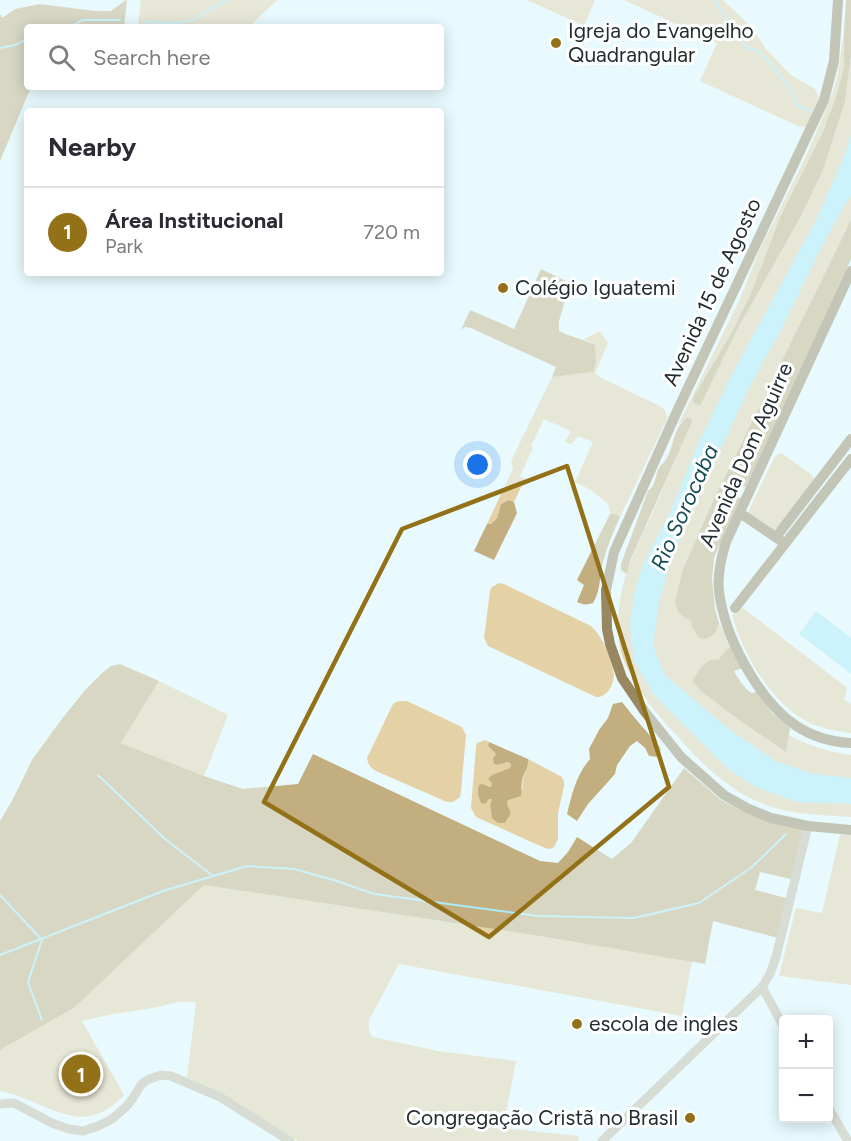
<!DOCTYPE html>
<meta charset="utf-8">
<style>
:root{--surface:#fff;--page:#f2f2f3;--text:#2b2b33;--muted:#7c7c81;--line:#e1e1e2;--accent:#937118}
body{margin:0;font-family:Figtree,sans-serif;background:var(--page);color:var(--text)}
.controls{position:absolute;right:18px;bottom:18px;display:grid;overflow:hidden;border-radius:6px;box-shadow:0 3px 15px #0003}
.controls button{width:54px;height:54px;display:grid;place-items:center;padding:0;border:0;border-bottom:2px solid var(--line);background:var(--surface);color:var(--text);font:30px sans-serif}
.you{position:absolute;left:478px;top:465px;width:21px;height:21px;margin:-15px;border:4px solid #fff;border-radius:50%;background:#1a73e8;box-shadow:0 0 0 9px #1a73e833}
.badge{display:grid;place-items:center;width:39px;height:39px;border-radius:50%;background:var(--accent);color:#fff;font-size:20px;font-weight:700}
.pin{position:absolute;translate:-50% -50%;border:3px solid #fff;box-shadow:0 2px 6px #0006}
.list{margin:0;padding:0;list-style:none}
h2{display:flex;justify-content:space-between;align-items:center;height:78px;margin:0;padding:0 24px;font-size:26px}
h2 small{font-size:20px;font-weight:400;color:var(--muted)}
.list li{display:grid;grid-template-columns:39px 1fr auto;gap:18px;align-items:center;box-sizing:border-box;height:90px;padding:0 24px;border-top:2px solid var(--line)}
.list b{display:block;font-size:22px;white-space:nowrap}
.list p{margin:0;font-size:20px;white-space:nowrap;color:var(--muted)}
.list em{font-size:20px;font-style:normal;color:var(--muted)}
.icon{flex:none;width:33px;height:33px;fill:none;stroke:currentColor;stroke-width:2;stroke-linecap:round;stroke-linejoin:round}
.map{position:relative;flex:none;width:851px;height:1141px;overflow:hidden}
.search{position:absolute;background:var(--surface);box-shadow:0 3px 15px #0003;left:24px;top:24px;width:420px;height:66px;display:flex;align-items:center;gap:15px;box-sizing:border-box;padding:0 21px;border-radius:6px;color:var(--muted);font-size:22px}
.panel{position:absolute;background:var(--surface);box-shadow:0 3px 15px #0003;left:24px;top:108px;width:420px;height:168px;border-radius:6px}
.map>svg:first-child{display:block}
.green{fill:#e5d1a6}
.forest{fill:#c3ae7f}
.water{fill:#aaebf8}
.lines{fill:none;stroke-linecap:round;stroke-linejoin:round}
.stream{stroke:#aaebf8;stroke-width:2}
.minor{stroke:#c3baa5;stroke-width:9}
.major{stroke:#988761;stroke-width:10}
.marked{fill:none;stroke:#937118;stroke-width:4.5;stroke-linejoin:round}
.poi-dot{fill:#937118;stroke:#fff;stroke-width:2}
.labels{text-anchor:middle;stroke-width:6;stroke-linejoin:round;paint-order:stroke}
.poi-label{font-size:21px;fill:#212d2f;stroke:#fff;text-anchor:start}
.street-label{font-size:21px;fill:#212d2f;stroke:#fff}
.water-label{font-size:22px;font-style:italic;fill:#154d56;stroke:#fff}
</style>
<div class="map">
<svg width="851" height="1141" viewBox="0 0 851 1141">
<rect width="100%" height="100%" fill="#e8fafe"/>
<!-- green -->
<g class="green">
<polygon points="141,0 277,0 249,27 138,27"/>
<polygon points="527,0 595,0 584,26"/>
<polygon points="624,0 723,0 752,28 766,49 791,75 815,89 819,98 806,127 798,126 700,81 717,43"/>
<path d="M844,32V67L836,97L822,134L781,215L751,293L733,330L694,396L700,405L737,330L801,216L823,170L845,102L851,57V220L713,501L683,569L675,601L691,620L715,634L719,623L732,646L718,660L705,663L692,681L702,691L736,718L786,752L789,735C813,747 825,751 851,755V817C823,815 793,815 766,805C732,792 703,766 680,739C661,719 643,699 631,674C628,669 625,663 623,658C617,640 617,613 621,595C626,566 640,540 652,514C665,484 678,453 692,422L683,421L678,425L740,299L759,251L805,158L828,105L837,79Z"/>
<path d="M600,331L608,343L595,373L601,378L660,406C665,410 667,412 667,419L620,517L615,514H610L608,504L591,490L575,482L593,442L578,436L572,444L565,442L571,431L544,419L531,446L533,448L520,476L525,479L514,502L509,500L501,504L497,518L491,524H487L513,469L511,461L552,377L593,372L595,345L584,339Z"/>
<polygon points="781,453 812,475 814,480 777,528 772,531 748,516 749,510 775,456"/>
<path d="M499,583L504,584L591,626C604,638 610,657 614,674C614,684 607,698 596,697L488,646L484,638L490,591L492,587Z"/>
<path d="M743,608L846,687L847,690L844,699L851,704V733C837,731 823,729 810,723C772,705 743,654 732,615Z"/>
<polygon points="159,681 228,715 204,776 121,743"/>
<path d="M401,701H407L462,727L466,735L461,791L460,797L453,802H447L376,771C370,767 368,765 367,758L393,704L396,702Z"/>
<path d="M485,740L489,742L488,746L496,754L494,764L497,765L508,762L511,764L510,768C503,772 493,779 491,787L487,785L489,799H493L490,805L492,818L505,823L511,813L507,804L508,799L523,788C520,777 529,771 528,759L562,777L564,781V786L558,813V839L554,847L550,849L545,848L476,817L471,808L476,747L477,743Z"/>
<polygon points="851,834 851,985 779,976 796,908 822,913 840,835"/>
<path d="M204,885L539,936L692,961L682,1016L399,964L369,1020C368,1026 368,1033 373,1037L438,1051L516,1061L503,1128L579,1136L578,1141H298L218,1093L187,1077L196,1002H179L153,1008L113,1014L82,1021L124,1095C81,1141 49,1101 0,1091V1050L74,1008Z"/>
</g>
<!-- forest -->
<g class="forest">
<polygon points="126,0 127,0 124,27 27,27 27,87 31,87 0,161 0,14 2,18 15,9 40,4 95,11 111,11"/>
<polygon points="846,0 851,0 851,57 845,102 823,170 801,216 737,330 700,406 693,402 694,396 733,330 751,293 781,215 822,134 836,97 844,67 844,32"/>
<path d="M851,220V259L746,487L731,483L726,494L741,498L714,558L712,580L715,609L719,623L715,634L706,639L699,638L692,627L691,620C681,618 676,610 675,601L683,569L713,501Z"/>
<path d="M541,269L570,283L559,321V331C571,337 583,339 595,345L596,362L593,372L552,377L556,367L471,328L465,327L461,330L470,310L514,329Z"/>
<path d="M688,417L692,419V422L630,561L627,574L621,570V564L648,491C655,486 655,478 658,470C660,465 664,463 667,458C675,443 673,427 688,417Z"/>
<polygon points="509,500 514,502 517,513 494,560 474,551 487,524 491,524 497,518 501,504"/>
<path d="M610,514H615L620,517C613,532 607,547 603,562C599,577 601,590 593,603C587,605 583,605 577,602L584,585L577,580Z"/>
<path d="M732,646L743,668L734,671C739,680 743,686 751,693L756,692L772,713L790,728L786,752L736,718L701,691L692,681C699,671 704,658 718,660L728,648Z"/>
<polygon points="120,664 159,681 121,743 204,776 243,789 298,784 313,754 540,861 558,863 568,852 577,837 612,859 631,843 684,768 721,800 747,813 801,826 803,831 791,879 760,872 755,890 786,898 778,938 713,921 705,964 539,936 204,885 74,1008 0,1050 0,821 12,801 32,760 61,720 86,689 101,674 111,666"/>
<path d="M622,702C634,718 648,733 661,748L659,757L649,756L645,748L637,741L630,746L617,765L615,774L588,804L577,821L567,814C572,794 576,775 590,759L589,749L599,730L608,718L613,704Z"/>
<path d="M489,742L528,759C529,768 524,772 522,780C521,785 522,790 521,796L508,800L507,804L511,813L505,823H498L492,818L490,805L492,799H489L486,803L482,804C478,797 477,793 479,785L482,784L491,787L492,783L488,779L492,775L510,768L511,764L508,762L497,765L494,764L493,759L496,754L488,746Z"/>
</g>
<!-- water -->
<g class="water">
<polygon points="851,135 851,195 827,236 781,330 751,384 674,551 659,601 653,646 665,675 730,730 776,761 813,774 851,778 851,804 797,802 755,787 727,768 653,694 634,660 630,624 634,594 644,562 672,508 696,448 734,370 816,220 844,157"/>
<polygon points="816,611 851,638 851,674 799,634"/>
</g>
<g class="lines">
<!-- stream -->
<g class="stream">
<polyline points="714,0 746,47 760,52 778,73 791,90 797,105 812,112"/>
<polyline points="144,22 177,23 193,20 226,0"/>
<polyline points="70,27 83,20 120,20"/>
<polyline points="0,48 15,45 27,39"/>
<polyline points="98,775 165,839 213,876"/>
<polyline points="0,895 42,940 28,982 42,1020"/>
<polyline points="0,955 163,891 247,866 294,869 337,881 374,894 538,916 634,918 699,903 752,867 786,834"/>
</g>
<!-- minor -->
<g class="minor">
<polyline points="762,987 784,1027"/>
<polyline points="0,1104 14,1103 52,1123 69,1129 83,1131 98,1126 112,1119 126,1107 133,1098 141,1085 147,1080 161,1075 171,1076 220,1097 290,1141"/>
<polyline points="828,1107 848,1141"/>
<polyline points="602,1141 762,987 770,974 776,957 808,826"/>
</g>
<!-- major -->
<g class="major">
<polyline points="838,0 834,61 824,100 678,409 614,552 606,590 607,629 610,644 622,678 645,712 681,757 724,795 747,808 771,818 808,826 851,830"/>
<path d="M851,271L726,542C721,558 717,574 719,591C724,635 758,700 795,725C811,736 832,742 851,743"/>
<polyline points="740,513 780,540"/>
<polyline points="776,537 851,439"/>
<polyline points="735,608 851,459"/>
</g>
</g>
<!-- marked area -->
<path d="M0 0H851V1141H0ZM567,466L669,787L489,937L264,802L402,529Z" fill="#e8fafe" fill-opacity=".55" fill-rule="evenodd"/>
<path class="marked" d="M567,466L669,787L489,937L264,802L402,529Z"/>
<!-- markers -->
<g class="poi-dot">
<circle cx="556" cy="43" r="6"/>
<circle cx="503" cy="288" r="6"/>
<circle cx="577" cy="1024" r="6"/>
<circle cx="690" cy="1118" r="6"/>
</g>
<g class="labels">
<!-- poi labels -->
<g class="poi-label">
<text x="568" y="38">Igreja do Evangelho<tspan x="568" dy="24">Quadrangular</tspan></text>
<text x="515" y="295">Colégio Iguatemi</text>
<text x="589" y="1031">escola de ingles</text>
<text x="678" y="1125" text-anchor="end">Congregação Cristã no Brasil</text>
</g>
<!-- street labels -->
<g class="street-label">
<text transform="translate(712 292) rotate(-65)" y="7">Avenida 15 de Agosto</text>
<text transform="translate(746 455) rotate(-66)" y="7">Avenida Dom Aguirre</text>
</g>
<!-- water labels -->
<g class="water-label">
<text transform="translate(684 507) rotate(-66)" y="8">Rio Sorocaba</text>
</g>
</g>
</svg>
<div class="controls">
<button>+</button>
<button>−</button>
</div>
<div class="you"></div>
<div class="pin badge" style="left:81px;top:1074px">1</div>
<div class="search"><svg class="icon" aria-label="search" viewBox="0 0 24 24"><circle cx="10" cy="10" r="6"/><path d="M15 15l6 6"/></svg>Search here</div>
<section class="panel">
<h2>Nearby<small></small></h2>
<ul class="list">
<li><span class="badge">1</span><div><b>Área Institucional</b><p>Park</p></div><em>720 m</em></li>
</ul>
</section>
</div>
